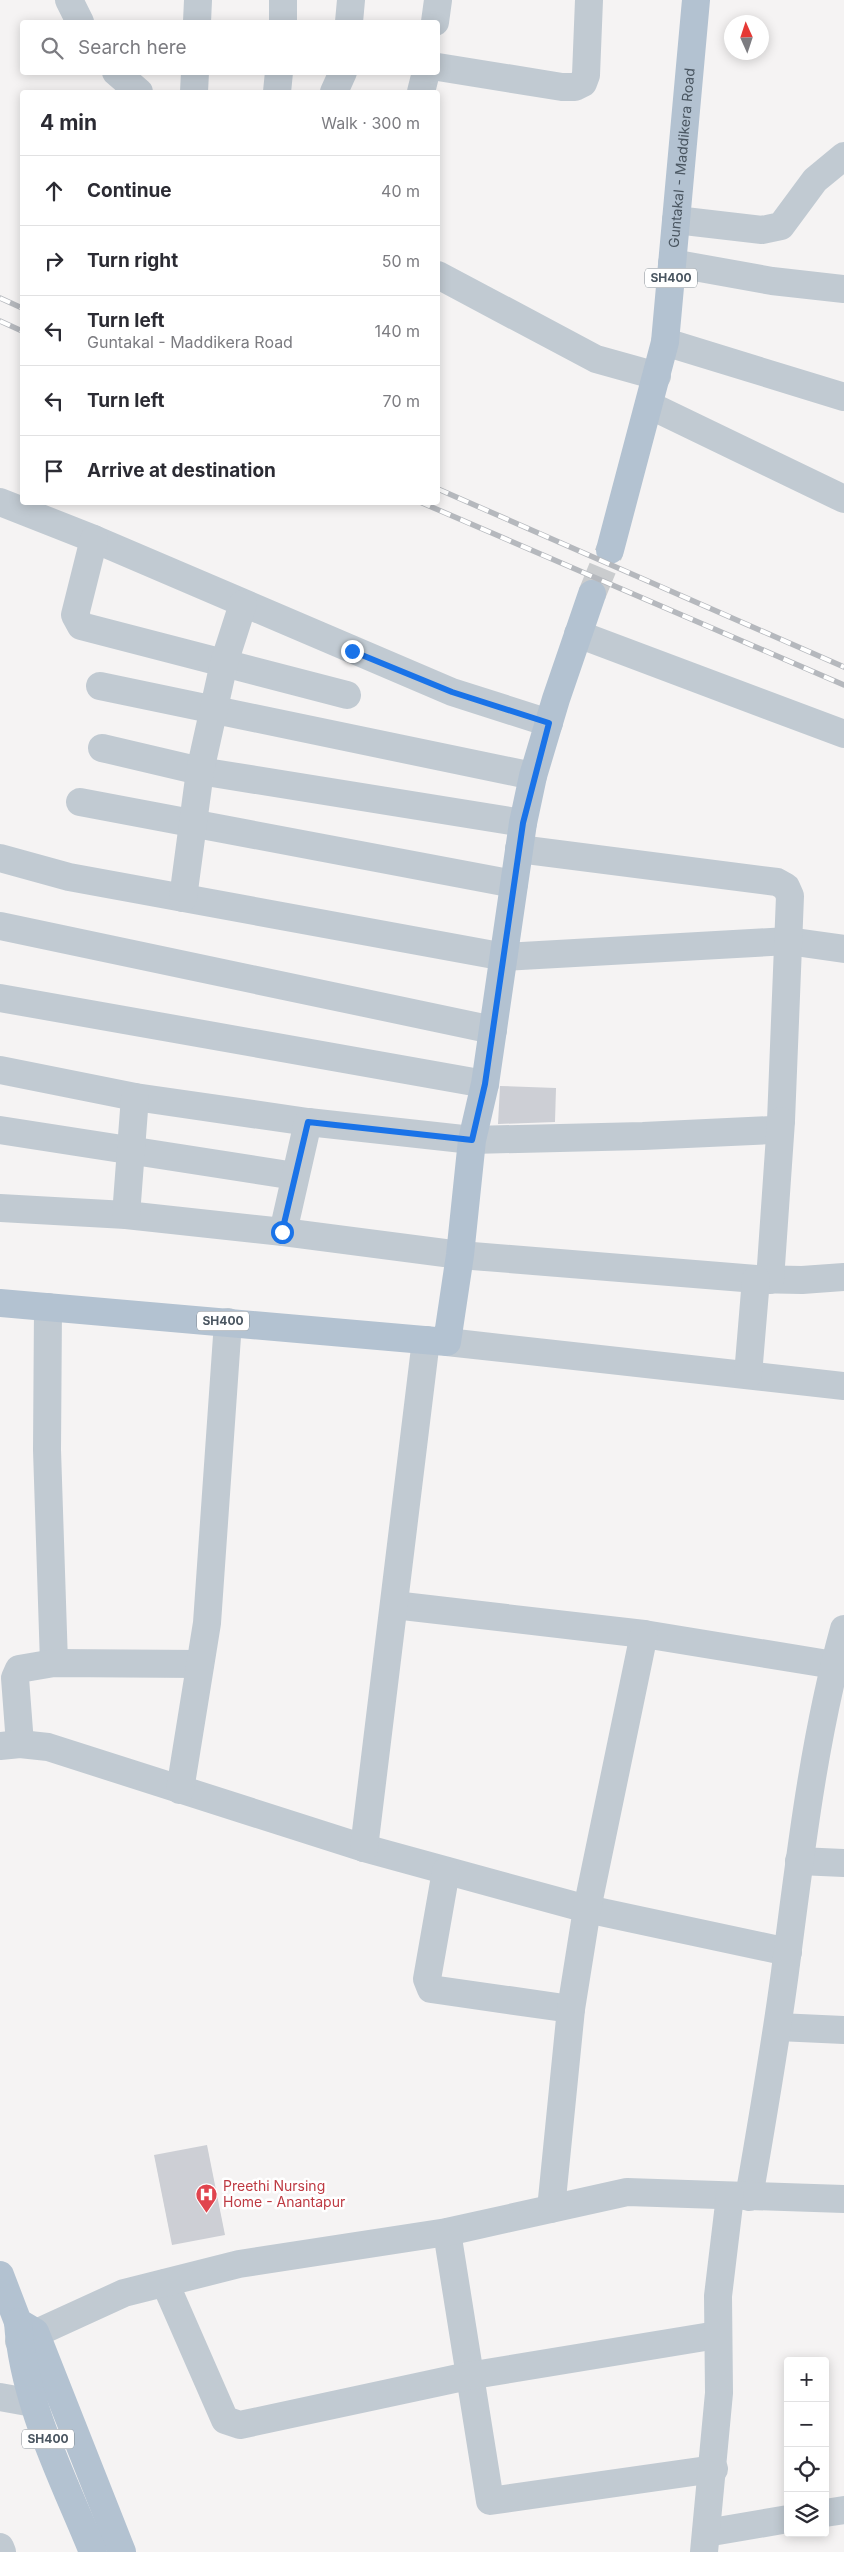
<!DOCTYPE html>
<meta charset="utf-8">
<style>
:root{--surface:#fff;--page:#f2f2f3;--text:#2b2b33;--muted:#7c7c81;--line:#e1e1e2}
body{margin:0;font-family:Inter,sans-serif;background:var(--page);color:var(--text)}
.controls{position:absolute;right:15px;bottom:15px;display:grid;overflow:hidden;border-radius:5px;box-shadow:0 2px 12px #0003}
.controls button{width:45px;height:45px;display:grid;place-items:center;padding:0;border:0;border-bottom:1px solid var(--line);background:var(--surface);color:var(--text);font:25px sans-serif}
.compass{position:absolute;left:724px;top:15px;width:45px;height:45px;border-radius:50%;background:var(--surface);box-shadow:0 2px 12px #0003;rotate:357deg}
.stop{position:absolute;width:15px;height:15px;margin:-11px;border:4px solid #1a73e8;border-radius:50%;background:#fff}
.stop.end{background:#1a73e8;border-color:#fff;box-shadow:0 1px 5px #0008}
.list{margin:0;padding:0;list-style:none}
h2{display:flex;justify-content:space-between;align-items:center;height:65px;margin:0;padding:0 20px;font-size:21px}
h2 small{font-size:16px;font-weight:400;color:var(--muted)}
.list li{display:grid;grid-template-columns:32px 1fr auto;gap:15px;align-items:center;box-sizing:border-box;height:70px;padding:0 20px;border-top:1px solid var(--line)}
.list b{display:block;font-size:19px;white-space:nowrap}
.list p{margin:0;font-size:16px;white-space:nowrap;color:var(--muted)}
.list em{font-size:16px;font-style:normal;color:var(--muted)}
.icon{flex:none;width:28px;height:28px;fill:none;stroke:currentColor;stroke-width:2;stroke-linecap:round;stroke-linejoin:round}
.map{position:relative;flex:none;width:844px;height:2552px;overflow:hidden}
.search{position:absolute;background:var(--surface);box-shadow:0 2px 12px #0003;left:20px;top:20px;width:420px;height:55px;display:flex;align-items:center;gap:12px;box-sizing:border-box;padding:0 18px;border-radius:5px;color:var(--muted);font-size:19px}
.panel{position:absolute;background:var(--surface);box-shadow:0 2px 12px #0003;left:20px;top:90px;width:420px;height:415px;border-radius:5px}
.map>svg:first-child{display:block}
.building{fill:#cdcfd5}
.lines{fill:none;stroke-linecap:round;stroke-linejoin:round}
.major-tunnel{stroke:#caccce;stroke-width:28;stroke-dasharray:28 14;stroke-linecap:butt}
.minor{stroke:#c1cad2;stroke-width:28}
.major{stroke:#b3c2d1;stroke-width:28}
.rail-casing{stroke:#b5b8bd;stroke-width:5.5}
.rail{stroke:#fff;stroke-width:4;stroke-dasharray:11;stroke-linecap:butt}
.route{stroke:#1a73e8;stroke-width:6}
.labels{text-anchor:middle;stroke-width:5;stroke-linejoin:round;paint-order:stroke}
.shield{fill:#fff;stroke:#808990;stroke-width:1}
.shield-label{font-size:12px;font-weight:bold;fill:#4a5661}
.street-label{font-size:14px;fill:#4a5661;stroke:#fff}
.health-label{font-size:14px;fill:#be3a42;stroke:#fff;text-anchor:start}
</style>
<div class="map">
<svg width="844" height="2552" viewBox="0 0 844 2552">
<rect width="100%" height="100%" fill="#f5f3f3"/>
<!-- building -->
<g class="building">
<polygon points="500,1086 556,1088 555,1122 498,1124"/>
<polygon points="207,2145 225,2235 172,2245 154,2155"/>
</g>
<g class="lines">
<!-- major-tunnel -->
<polyline class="major-tunnel" points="592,594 610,550"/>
<!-- minor -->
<g class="minor">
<polyline points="69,0 80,22"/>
<polyline points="283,0 283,22"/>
<polyline points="197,22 198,0"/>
<polyline points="349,22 351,0"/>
<polyline points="435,22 438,0"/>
<polyline points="438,67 562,87 575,87 583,83 586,75 589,0"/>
<polyline points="116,72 139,92"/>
<polyline points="194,92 195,72"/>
<polyline points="277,92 279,72"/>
<polyline points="334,92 343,72"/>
<polyline points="421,92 426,72"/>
<polyline points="676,220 762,230 781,226 815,180 844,156"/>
<polyline points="672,263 772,281 844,289"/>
<polyline points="438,275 596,359 657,376"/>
<polyline points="665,342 844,397"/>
<polyline points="649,405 844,499"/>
<polyline points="0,502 94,539 452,692 549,723"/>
<polyline points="94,539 75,615 81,626 347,695"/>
<polyline points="578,634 844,734"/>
<polyline points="100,686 533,776"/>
<polyline points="102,748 200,771 523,823"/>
<polyline points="80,802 514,884"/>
<polyline points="0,858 69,877 505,957 788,941 844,949"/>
<polyline points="183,898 200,771 224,663 243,604"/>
<polyline points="0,926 493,1030"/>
<polyline points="0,998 485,1084"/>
<polyline points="0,1070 135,1097 308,1122 472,1140 643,1136 772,1130 778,1127 781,1121 790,896 786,887 777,882 519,849"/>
<polyline points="0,1130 295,1176"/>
<polyline points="0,1208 126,1215 283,1232 460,1255 756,1279 802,1280 844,1277"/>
<polyline points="126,1215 135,1097"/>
<polyline points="283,1232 308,1122"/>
<polyline points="770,1280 781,1121"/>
<polyline points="48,1307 47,1450 54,1663"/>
<polyline points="447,1342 844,1386"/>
<polyline points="748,1375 756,1279"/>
<polyline points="394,1605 644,1634 834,1665"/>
<polyline points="20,1744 15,1678 19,1669 54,1663 200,1664"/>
<polyline points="0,1746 20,1744 48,1747 364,1848 587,1909 788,1952"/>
<polyline points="180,1790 207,1623 228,1322"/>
<polyline points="364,1848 426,1340"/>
<polyline points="799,1861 844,1863"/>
<polyline points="446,1871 427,1979 431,1989 571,2009"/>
<polyline points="778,2027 844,2030"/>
<path d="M749,2197C762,2122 775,2047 785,1972C800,1858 813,1741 844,1629"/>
<polyline points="551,2209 571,2009 587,1909 644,1634"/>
<polyline points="447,2232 490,2501 714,2469"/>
<polyline points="165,2283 225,2420 240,2425 468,2376 717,2335"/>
<polyline points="19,2341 124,2293 239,2264 447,2232 627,2192 844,2199"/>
<polyline points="0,2397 33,2403"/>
<polyline points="825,2513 844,2510"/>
<polyline points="706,2533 788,2519"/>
<polyline points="0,2547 2,2552"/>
<polyline points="704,2552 719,2393 718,2296 730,2196"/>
</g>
<!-- major -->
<g class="major">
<path id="s1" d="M610,550L665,342L696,0"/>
<polyline points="0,1303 447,1342 460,1255 472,1140 485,1084 523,823 533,776 556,699 592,594"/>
<polyline points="0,2275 18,2322 35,2332 122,2552"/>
<path d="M18,2322C23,2402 63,2478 93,2552"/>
</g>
<defs>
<g id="rail">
<polyline points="0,298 22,308"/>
<polyline points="0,321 22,331"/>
<polyline points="438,489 844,667"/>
<polyline points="420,502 844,685"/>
</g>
</defs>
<!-- rail casing -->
<use href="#rail" class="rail-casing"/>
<!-- rail -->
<use href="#rail" class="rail"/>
</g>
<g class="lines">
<!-- route -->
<polyline class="route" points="282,1232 308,1122 472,1140 485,1084 523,823 549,723 452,692 352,651"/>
</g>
<!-- icons -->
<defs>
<symbol id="hospital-pin" viewBox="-11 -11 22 30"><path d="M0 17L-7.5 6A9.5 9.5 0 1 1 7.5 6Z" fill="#e0444e" stroke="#fff"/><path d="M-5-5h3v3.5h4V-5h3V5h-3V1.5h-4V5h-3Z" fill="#fff"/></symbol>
</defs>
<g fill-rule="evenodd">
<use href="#hospital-pin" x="194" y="2182" width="25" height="34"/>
</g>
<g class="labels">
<!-- shield labels -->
<g class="shield">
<rect x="645" y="268.5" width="52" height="19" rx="4"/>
<rect x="197" y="1311.5" width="52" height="19" rx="4"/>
<rect x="22" y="2429.5" width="52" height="19" rx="4"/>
</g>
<g class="shield-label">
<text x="671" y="282">SH400</text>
<text x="223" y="1325">SH400</text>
<text x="48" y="2443">SH400</text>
</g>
<!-- street labels -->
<g class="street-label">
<text dy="5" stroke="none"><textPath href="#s1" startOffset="400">Guntakal - Maddikera Road</textPath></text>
</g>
<!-- health labels -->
<g class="health-label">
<text x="223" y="2191">Preethi Nursing<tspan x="223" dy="16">Home - Anantapur</tspan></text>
</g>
</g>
</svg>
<div class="controls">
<button>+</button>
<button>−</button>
<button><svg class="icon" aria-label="locate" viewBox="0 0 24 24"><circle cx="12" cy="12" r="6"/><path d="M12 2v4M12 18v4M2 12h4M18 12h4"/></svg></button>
<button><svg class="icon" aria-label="layers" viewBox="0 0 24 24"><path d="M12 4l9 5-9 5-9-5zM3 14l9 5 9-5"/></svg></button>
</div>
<svg class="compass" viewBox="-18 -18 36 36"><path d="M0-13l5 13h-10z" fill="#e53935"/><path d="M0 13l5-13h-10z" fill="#7c7c81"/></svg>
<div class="stop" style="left:282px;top:1232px"></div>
<div class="stop end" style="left:352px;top:651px"></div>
<div class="search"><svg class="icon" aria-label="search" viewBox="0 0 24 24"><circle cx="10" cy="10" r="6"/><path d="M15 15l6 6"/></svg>Search here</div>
<section class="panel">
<h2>4 min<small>Walk · 300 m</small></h2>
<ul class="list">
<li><svg class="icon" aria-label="ahead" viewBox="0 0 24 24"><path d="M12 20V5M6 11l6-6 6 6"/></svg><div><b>Continue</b></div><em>40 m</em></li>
<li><svg class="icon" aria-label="right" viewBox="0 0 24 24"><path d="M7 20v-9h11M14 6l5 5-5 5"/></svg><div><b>Turn right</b></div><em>50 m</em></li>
<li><svg class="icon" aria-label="left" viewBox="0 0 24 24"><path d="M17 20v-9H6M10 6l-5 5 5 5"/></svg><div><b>Turn left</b><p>Guntakal - Maddikera Road</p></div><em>140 m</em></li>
<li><svg class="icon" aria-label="left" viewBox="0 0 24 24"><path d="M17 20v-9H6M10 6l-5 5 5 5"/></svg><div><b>Turn left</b></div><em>70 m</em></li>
<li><svg class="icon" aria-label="arrive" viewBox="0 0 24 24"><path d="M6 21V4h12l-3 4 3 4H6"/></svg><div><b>Arrive at destination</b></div></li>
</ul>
</section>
</div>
